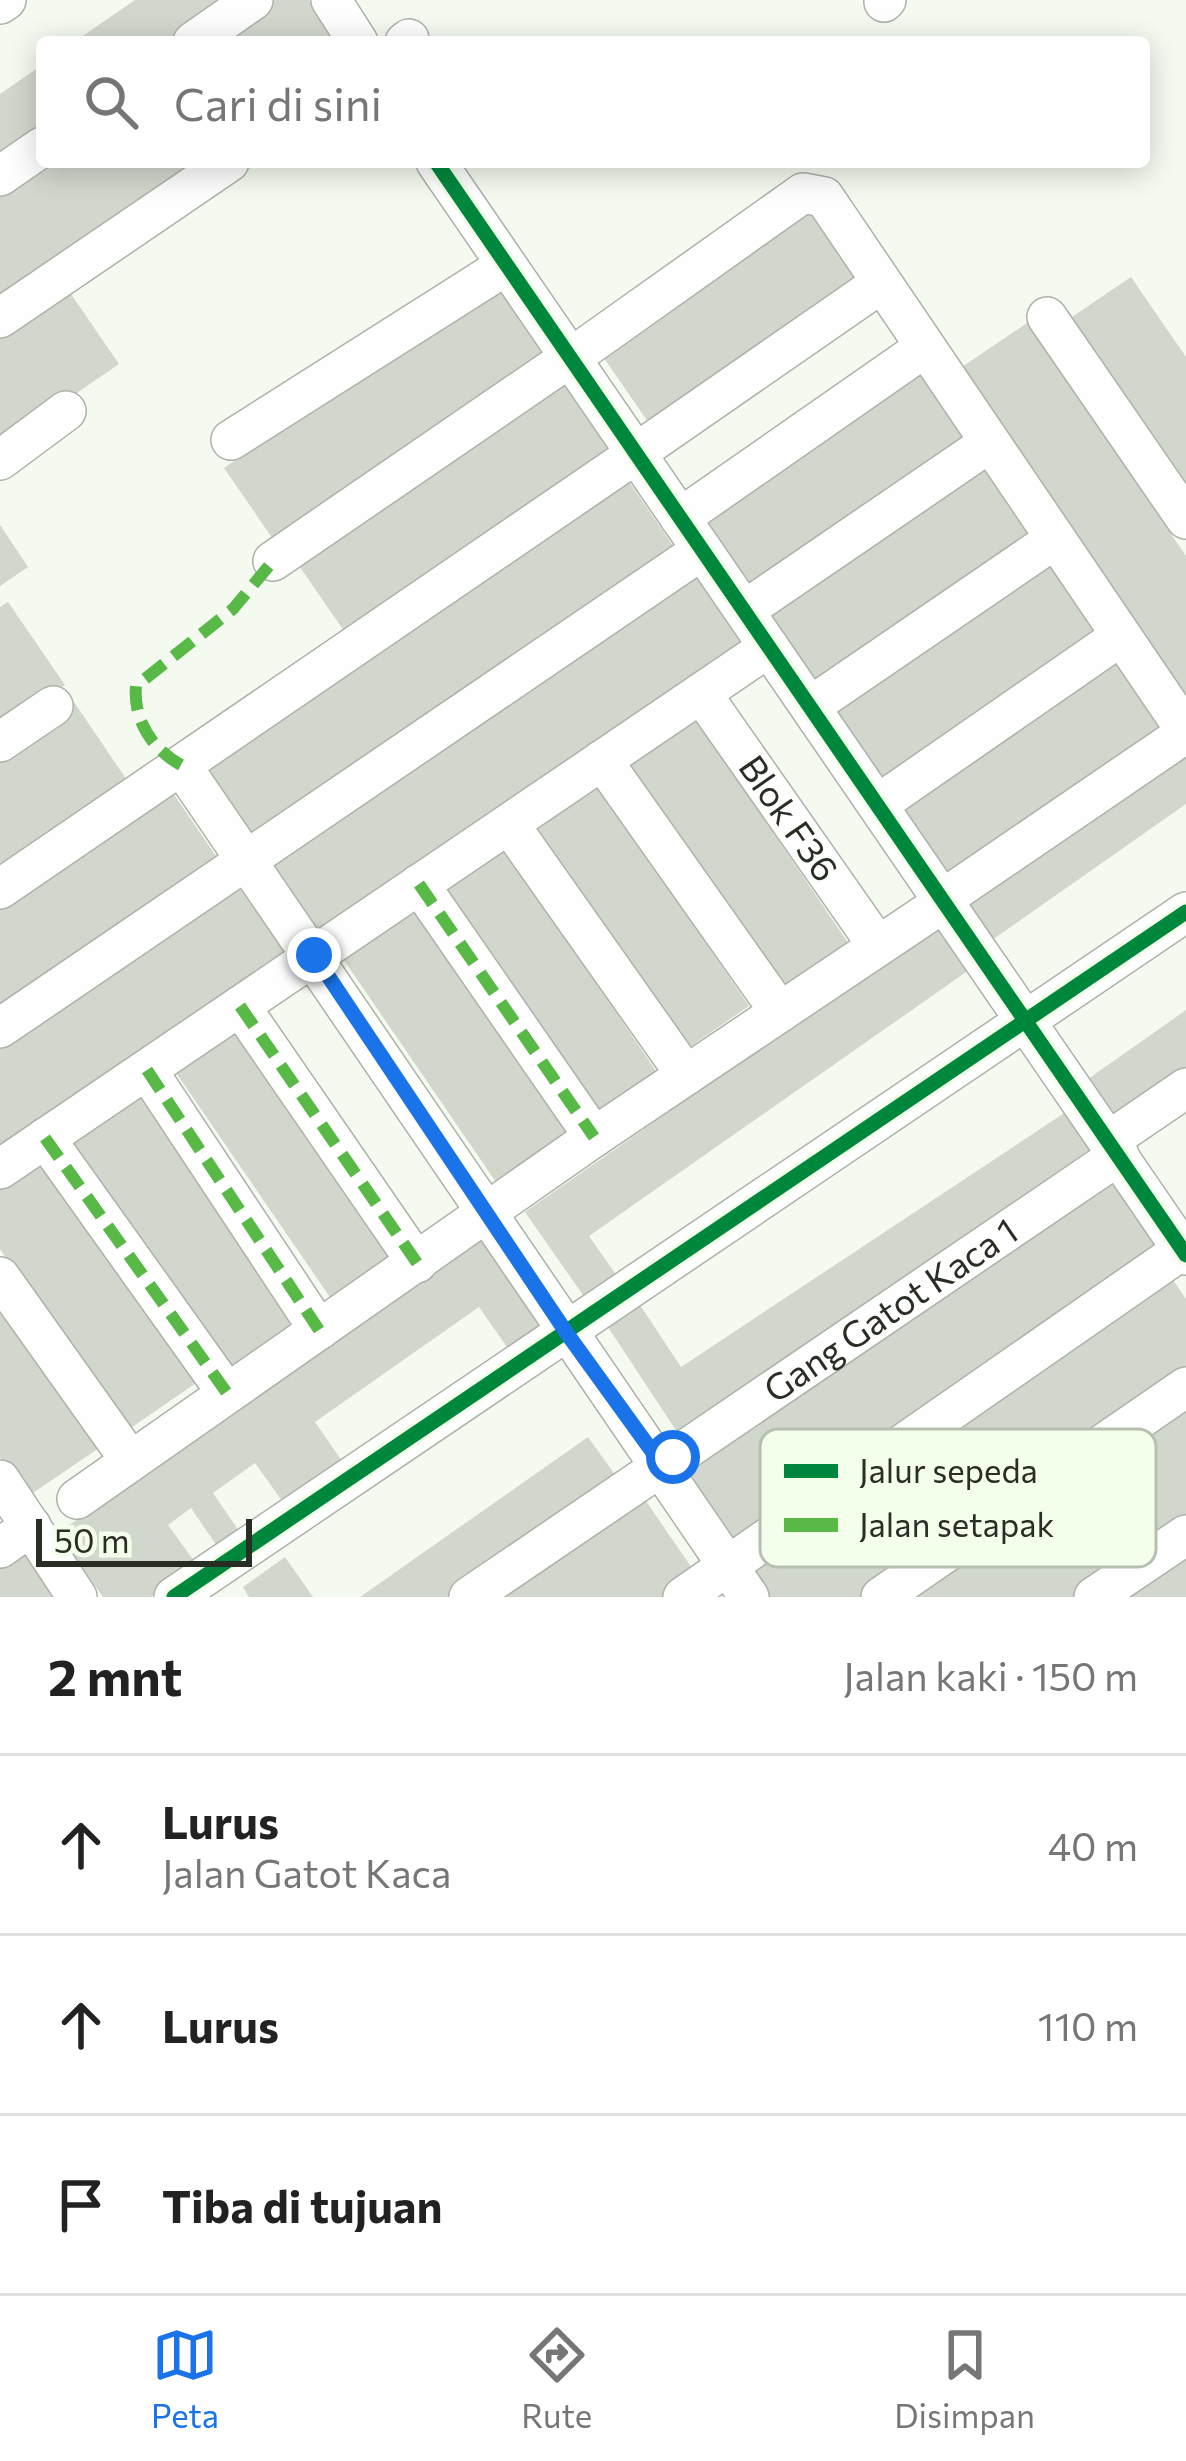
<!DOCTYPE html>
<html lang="id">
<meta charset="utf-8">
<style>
:root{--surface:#fff;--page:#f6f6f6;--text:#222;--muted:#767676;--line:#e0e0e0;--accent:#1a73e8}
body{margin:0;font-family:Commissioner,sans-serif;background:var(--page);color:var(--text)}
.scale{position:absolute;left:36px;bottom:30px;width:216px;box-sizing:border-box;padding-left:12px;border:6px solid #292e25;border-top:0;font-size:33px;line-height:42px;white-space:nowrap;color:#292e25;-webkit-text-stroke:9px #f3feeb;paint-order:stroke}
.stop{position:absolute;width:36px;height:36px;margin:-27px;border:9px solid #1a73e8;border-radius:50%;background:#fff}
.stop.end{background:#1a73e8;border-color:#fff;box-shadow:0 3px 12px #0008}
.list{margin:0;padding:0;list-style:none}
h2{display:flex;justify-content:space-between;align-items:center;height:156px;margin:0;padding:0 48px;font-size:51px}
h2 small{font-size:39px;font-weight:400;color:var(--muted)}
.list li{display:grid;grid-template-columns:78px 1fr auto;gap:36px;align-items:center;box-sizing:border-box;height:180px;padding:0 48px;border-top:3px solid var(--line)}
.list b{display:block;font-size:45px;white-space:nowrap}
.list p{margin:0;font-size:39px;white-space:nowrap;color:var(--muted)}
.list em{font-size:39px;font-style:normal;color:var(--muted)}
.icon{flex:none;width:66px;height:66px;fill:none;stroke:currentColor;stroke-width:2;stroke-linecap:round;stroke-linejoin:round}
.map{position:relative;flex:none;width:1186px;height:1597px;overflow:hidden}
.search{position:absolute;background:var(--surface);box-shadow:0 6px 30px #0003;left:36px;right:36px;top:36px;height:132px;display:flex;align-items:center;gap:30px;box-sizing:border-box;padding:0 42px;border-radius:12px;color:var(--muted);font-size:45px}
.sheet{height:696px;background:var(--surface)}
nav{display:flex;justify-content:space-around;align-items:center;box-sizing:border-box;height:168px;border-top:3px solid var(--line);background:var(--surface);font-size:33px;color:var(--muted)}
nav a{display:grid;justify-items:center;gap:6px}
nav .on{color:var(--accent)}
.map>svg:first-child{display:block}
.building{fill:#d2d7ce}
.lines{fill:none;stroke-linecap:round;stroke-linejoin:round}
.minor-casing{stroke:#adb2a9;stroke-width:42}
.minor{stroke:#fdfefd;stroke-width:39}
.quiet{stroke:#58b947;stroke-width:12;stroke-dasharray:24 12;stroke-linecap:butt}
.cycleway-casing{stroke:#f3feeb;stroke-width:22}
.cycleway{stroke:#00873e;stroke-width:15}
.route{stroke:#1a73e8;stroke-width:15}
.labels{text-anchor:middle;stroke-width:10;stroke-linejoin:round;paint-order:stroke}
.street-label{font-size:36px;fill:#292e25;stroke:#f3feeb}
.key{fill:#f3feeb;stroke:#b6c0b0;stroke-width:3}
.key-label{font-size:33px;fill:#292e25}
</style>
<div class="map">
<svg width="1186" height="1597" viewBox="0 0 1186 1597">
<rect width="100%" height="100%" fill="#f4faef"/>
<!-- building -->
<g class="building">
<polygon points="135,0 232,0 172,42 74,42"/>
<polygon points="258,0 309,0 338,42 197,42"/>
<polygon points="42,65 42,133 0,162 0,94"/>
<polygon points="42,162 201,162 0,300 0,178"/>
<polygon points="816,198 873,281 655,432 597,348"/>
<polygon points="1131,277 1186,357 1186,510 1060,325"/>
<polygon points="62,281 119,364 0,446 0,323"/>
<polygon points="495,282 553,365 282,552 224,468"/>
<polygon points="1027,323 1186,556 1186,708 956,371"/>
<polygon points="915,365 973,449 754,599 697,516"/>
<polygon points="566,374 624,458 353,644 295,560"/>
<polygon points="980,457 1037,540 819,690 762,607"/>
<polygon points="621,470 678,553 247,849 189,765"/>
<polygon points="0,525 28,567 0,586"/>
<polygon points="1045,556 1102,640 883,790 826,707"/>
<polygon points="694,565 751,648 320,944 263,861"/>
<polygon points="8,602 65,685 0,730 0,607"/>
<polygon points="1115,649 1172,732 954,882 897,799"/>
<polygon points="74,702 131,786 0,876 0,753"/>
<polygon points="691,712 849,944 778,992 619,760"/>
<polygon points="1186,736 1186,804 985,945 953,900"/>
<polygon points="590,774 749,1006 678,1055 519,823"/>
<polygon points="166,783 223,866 0,1019 0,896"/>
<polygon points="498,839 656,1071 585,1120 426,888"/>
<polygon points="230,874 288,958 0,1155 0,1033"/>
<polygon points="410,904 569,1136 498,1185 339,953"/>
<polygon points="950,916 982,961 589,1236 617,1276 585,1298 525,1212"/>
<polygon points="1186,1010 1186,1078 1113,1129 1081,1084"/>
<polygon points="243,1018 405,1254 334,1303 172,1067"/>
<polygon points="139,1085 301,1321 229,1370 68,1134"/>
<polygon points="1081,1102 1112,1149 679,1435 608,1327 640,1305 681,1367"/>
<polygon points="38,1151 196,1383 125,1432 0,1249 0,1177"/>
<polygon points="1104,1171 1161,1255 730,1551 673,1467"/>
<polygon points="483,1236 545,1325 509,1350 479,1307 315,1422 344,1464 285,1505 255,1463 213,1493 241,1534 219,1549 191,1508 168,1525 197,1565 151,1597 103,1597 58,1533"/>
<polygon points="1167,1271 1186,1299 1186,1380 870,1597 757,1597 735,1567"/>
<polygon points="0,1304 99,1448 27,1497 0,1457"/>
<polygon points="1186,1398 1186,1520 1075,1597 896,1597"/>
<polygon points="588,1437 621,1483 458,1597 360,1597"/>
<polygon points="639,1491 696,1574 663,1597 484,1597"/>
<polygon points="24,1547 58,1597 0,1597 0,1564"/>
<polygon points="1186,1551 1186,1597 1118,1597"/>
<polygon points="285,1557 313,1597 249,1597 243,1587"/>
</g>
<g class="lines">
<defs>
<g id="minor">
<polyline points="331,0 358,42"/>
<polyline points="884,2 886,0"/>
<polyline points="0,4 6,0"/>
<polyline points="193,42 253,0"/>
<polyline points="405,42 409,39"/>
<polyline points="436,162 1186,1255"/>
<polyline points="0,176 42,147"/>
<polyline points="1047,317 1186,519"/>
<polyline points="0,318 229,162"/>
<polyline points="589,345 803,193 824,197 1186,731"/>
<polyline points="231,440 505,266"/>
<polyline points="652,442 880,284"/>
<polyline points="0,460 66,411"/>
<polyline points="680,518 924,348"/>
<polyline points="273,561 572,356"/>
<polyline points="758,601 989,443"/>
<path id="s1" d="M701,693L878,946"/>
<polyline points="824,697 1055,539"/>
<polyline points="0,742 53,706"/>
<polyline points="602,760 780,1012"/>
<polyline points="181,765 749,1597"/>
<polyline points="890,796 1121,636"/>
<polyline points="509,824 686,1075"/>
<polyline points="419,884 594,1137"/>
<polyline points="0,889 637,453"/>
<polyline points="956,890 1186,733"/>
<polyline points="240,1006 417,1263"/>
<polyline points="0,1028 702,550"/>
<polyline points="147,1070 319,1330"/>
<polyline points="45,1138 227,1393"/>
<polyline points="1110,1140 1186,1088"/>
<polyline points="0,1169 769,647"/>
<polyline points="0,1277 130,1460"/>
<polyline points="0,1480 77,1597"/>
<polyline points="77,1499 594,1137 944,902"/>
<polyline points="0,1548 31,1526"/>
<polyline points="174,1597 1186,912"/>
<path id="s2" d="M469,1597L1119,1155"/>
<polyline points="683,1597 1182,1250"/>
<polyline points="881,1597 1186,1387"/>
<polyline points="1094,1597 1186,1535"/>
</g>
</defs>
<!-- minor casing -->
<use href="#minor" class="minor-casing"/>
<!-- minor -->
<use href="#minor" class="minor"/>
<!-- quiet -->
<g class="quiet">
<path d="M181,765C152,749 133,720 136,686L233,609L273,561"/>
<polyline points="419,884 594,1137"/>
<polyline points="314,955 568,1335"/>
<polyline points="240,1006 417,1263"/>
<polyline points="147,1070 319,1330"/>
<polyline points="45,1138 227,1393"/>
</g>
<defs>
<g id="cycleway">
<polyline points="436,162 1186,1255"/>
<polyline points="174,1597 1186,912"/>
</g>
</defs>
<!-- cycleway casing -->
<use href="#cycleway" class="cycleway-casing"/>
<!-- cycleway -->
<use href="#cycleway" class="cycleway"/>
</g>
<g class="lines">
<!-- route -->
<polyline class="route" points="314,955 568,1335 662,1465 673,1457"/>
</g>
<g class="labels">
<!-- street labels -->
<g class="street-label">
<text dy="13" stroke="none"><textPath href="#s1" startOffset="153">Blok F36</textPath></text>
<text dy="13" stroke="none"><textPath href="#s2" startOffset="510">Gang Gatot Kaca 1</textPath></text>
</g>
</g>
<!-- legend -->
<rect x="760" y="1429" width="396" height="138" rx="18" class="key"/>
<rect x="784" y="1464" width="54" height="14" fill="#00873e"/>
<rect x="784" y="1518" width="54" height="14" fill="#58b947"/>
<g class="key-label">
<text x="859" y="1483">Jalur sepeda</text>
<text x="859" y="1537">Jalan setapak</text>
</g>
</svg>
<div class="scale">50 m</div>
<div class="stop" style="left:673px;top:1457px"></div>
<div class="stop end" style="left:314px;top:955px"></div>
<div class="search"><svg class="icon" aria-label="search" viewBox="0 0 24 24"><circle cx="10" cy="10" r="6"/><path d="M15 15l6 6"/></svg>Cari di sini</div>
</div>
<section class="sheet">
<h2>2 mnt<small>Jalan kaki · 150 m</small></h2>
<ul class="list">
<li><svg class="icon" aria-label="ahead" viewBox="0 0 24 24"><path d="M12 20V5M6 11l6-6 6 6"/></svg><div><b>Lurus</b><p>Jalan Gatot Kaca</p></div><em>40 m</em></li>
<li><svg class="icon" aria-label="ahead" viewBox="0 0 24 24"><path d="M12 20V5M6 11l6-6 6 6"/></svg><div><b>Lurus</b></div><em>110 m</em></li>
<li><svg class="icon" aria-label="arrive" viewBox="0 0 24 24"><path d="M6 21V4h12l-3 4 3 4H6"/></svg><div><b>Tiba di tujuan</b></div></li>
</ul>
</section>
<nav>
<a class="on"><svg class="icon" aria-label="map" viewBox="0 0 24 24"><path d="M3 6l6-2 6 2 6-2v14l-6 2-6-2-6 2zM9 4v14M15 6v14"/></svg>Peta</a>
<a><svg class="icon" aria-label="directions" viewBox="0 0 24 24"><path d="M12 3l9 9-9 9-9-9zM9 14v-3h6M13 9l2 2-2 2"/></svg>Rute</a>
<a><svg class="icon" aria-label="saved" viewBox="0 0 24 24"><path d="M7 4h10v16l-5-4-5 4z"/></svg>Disimpan</a>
</nav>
